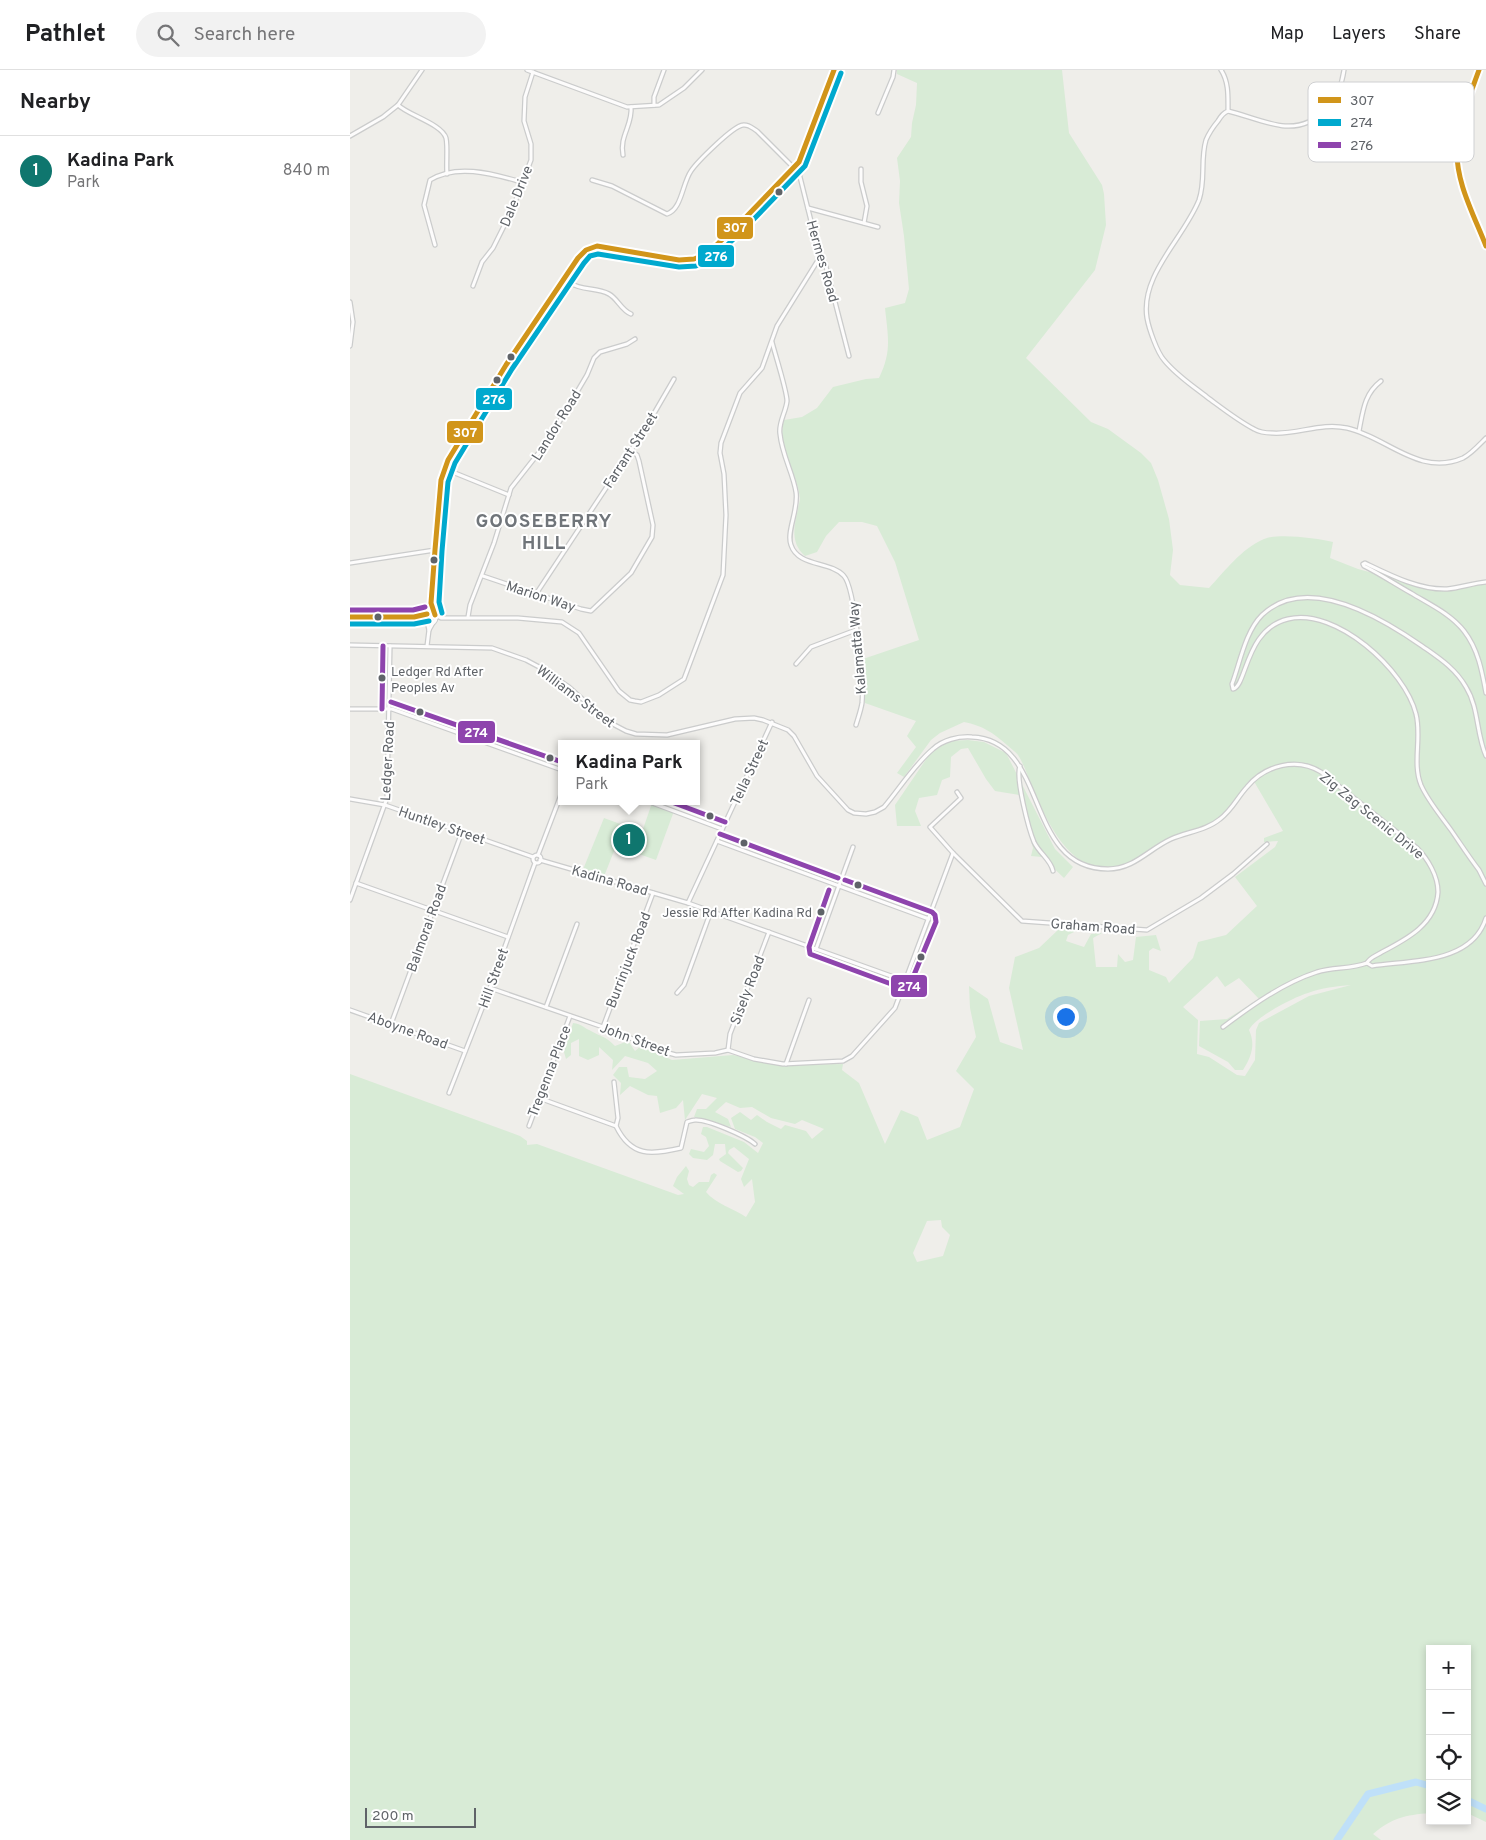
<!DOCTYPE html>
<meta charset="utf-8">
<style>
:root{--surface:#fff;--page:#f2f2f2;--text:#202124;--muted:#757577;--line:#e0e0e0;--accent:#0f766e}
body{margin:0;font-family:Overpass,sans-serif;background:var(--page);color:var(--text)}
.controls{position:absolute;right:15px;bottom:15px;display:grid;overflow:hidden;border-radius:0px;box-shadow:0 2px 8px #0003}
.controls button{width:45px;height:45px;display:grid;place-items:center;padding:0;border:0;border-bottom:1px solid var(--line);background:var(--surface);color:var(--text);font:25px sans-serif}
.scale{position:absolute;left:15px;bottom:12px;width:111px;box-sizing:border-box;padding-left:5px;border:2px solid #5f6368;border-top:0;font-size:14px;line-height:18px;white-space:nowrap;color:#5f6368;-webkit-text-stroke:4px #fff;paint-order:stroke}
.you{position:absolute;left:715px;top:946px;width:18px;height:18px;margin:-12px;border:4px solid #fff;border-radius:50%;background:#1a73e8;box-shadow:0 0 0 8px #1a73e833}
.badge{display:grid;place-items:center;width:32px;height:32px;border-radius:50%;background:var(--accent);color:#fff;font-size:16px;font-weight:700}
.pin{position:absolute;translate:-50% -50%;border:2px solid #fff;box-shadow:0 1px 5px #0006}
.popup{position:absolute;left:208px;top:670px;width:142px;height:65px;box-sizing:border-box;display:grid;place-content:center;border-radius:0px;background:var(--surface);filter:drop-shadow(0 1px 4px #0005);font-size:16px;white-space:nowrap;color:var(--muted)}
.popup b{font-size:19px;color:var(--text)}
.popup::after{content:'';position:absolute;left:50%;top:100%;margin-left:-10px;border:10px solid transparent;border-top-color:var(--surface)}
.list{margin:0;padding:0;list-style:none}
h2{display:flex;justify-content:space-between;align-items:center;height:65px;margin:0;padding:0 20px;font-size:21px}
h2 small{font-size:16px;font-weight:400;color:var(--muted)}
.list li{display:grid;grid-template-columns:32px 1fr auto;gap:15px;align-items:center;box-sizing:border-box;height:70px;padding:0 20px;border-top:1px solid var(--line)}
.list b{display:block;font-size:19px;white-space:nowrap}
.list p{margin:0;font-size:16px;white-space:nowrap;color:var(--muted)}
.list em{font-size:16px;font-style:normal;color:var(--muted)}
.icon{flex:none;width:28px;height:28px;fill:none;stroke:currentColor;stroke-width:2;stroke-linecap:round;stroke-linejoin:round}
.map{position:relative;flex:none;width:1136px;height:1770px;overflow:hidden}
header{display:flex;align-items:center;gap:30px;box-sizing:border-box;height:70px;padding:0 25px;background:var(--surface);border-bottom:1px solid var(--line)}
header strong{font-size:24px}
nav{display:flex;gap:28px;margin-inline-start:auto;font-size:18px}
.search{width:350px;height:45px;background:var(--page);display:flex;align-items:center;gap:12px;box-sizing:border-box;padding:0 18px;border-radius:28px;color:var(--muted);font-size:19px}
main{display:flex}
aside{flex:1;background:var(--surface)}
.map>svg:first-child{display:block}
.green{fill:#d8ebd6;fill-rule:evenodd}
.lines{fill:none;stroke-linecap:round;stroke-linejoin:round}
.river{stroke:#bfe0f9;stroke-width:7}
.minor-casing{stroke:#cbcccc;stroke-width:5.5}
.tertiary-casing{stroke:#cbcccc;stroke-width:6}
.minor{stroke:#fdfcfc;stroke-width:3}
.tertiary{stroke:#fdfcfc;stroke-width:4}
.bus-1-casing{stroke:#fff;stroke-width:9}
.bus-2-casing{stroke:#fff;stroke-width:9}
.bus-3-casing{stroke:#fff;stroke-width:9}
.bus-1{stroke:#d1951a;stroke-width:5}
.bus-2{stroke:#00a9ce;stroke-width:5}
.bus-3{stroke:#8e44ad;stroke-width:5}
.bus-dot{fill:#5f6368;stroke:#fff;stroke-width:2}
.labels{text-anchor:middle;stroke-width:4;stroke-linejoin:round;paint-order:stroke}
.bus-label{font-size:13px;fill:#5f6368;stroke:#fff;text-anchor:start}
.street-label{font-size:14px;fill:#5f6368;stroke:#fff}
.district-label{font-size:19px;font-weight:bold;letter-spacing:1px;fill:#70757a;stroke:#fff}
.key{fill:#fff;stroke:#cfd0d2;stroke-width:1}
.key-label{font-size:14px;fill:#5f6368}
.line-badge{stroke:#fff;stroke-width:2}
.badge-label{font-size:14px;text-anchor:middle;font-weight:bold;fill:#fff}
</style>
<header>
<strong>Pathlet</strong>
<div class="search"><svg class="icon" aria-label="search" viewBox="0 0 24 24"><circle cx="10" cy="10" r="6"/><path d="M15 15l6 6"/></svg>Search here</div>
<nav><a>Map</a><a>Layers</a><a>Share</a></nav>
</header>
<main>
<aside>
<h2>Nearby<small></small></h2>
<ul class="list">
<li><span class="badge">1</span><div><b>Kadina Park</b><p>Park</p></div><em>840 m</em></li>
</ul>
</aside>
<div class="map">
<svg width="1136" height="1770" viewBox="0 0 1136 1770">
<rect width="100%" height="100%" fill="#efeeea"/>
<!-- green -->
<g class="green">
<path d="M547,0H712L719,63L752,115L754,124L756,155L745,200L676,288L741,352L758,359L791,383L801,393L808,410L819,449L823,480L820,505L830,515L859,518C875,501 891,479 914,469C928,463 967,468 983,472L980,488L1008,499L1087,520L1109,519L1136,513V1752L1117,1743V1579H1080V1743C1055,1745 1042,1748 1023,1764L1031,1770H0V1004L170,1066L177,1071V1075L187,1074L328,1125L334,1124L323,1116L327,1107L336,1096L339,1101L337,1109L339,1115L343,1117L349,1112H359L361,1105L364,1103L367,1105L356,1122C365,1133 384,1139 396,1147L405,1132L402,1109L394,1117L391,1109L399,1089L384,1077L379,1080L378,1083L393,1098L391,1101L388,1102L370,1091L369,1089L376,1084L375,1074H365L363,1085L357,1090L343,1088L339,1084L341,1079L354,1082L359,1076L356,1067L351,1064L353,1057H357L394,1072L408,1083L413,1073L405,1067L385,1059L381,1048L390,1042L401,1050L407,1045L417,1052L431,1059L435,1055L456,1061L462,1069L474,1059L452,1050L445,1054L421,1048L402,1037L390,1038L376,1032L365,1042L378,1049L381,1057L344,1047L347,1039H356L367,1028L352,1024L335,1050L333,1030L326,1038L310,1043L307,1026L298,1025L280,1016L270,1025L271,1013L263,1005L269,997H277L279,1007L295,1009L307,1001L298,993L275,986L262,1000L263,990L249,977V985L238,990L229,986V969L221,973V985L216,989L214,982L223,953C232,954 234,958 241,961C254,968 255,966 265,976L278,971L285,981L291,976L322,990L383,985L430,995L493,994L492,1000L509,1013L535,1074L551,1040L568,1047L577,1070L610,1057L624,1019L606,1001L626,967L620,938L619,916L638,929L650,972L673,980L659,918L665,887L689,878L709,859L726,861L718,865L716,871L734,877L741,864L752,863L743,868L746,897H767L768,884L775,892L783,890L786,867L806,865L811,881L803,878L799,881V900L816,907L819,913L843,888L848,872L876,865L907,836L885,807L925,777L928,771L914,772V768L933,761L902,708C889,720 883,739 868,749C850,761 826,762 808,774C798,780 790,788 779,793C728,815 702,762 685,724C680,712 675,696 668,685C665,681 660,678 657,675C642,662 633,656 614,652L590,663L581,670L554,707L547,703L566,677L557,666L566,651L515,633L513,589L569,570L545,492L527,456L512,452H489L476,466L467,482L455,486C440,473 444,456 448,439C448,436 450,432 450,428C447,401 426,380 434,350L452,347L467,338L483,317L516,309L529,308C542,281 538,267 535,238L555,233L559,219L554,166L549,133L550,111L547,88L561,67L562,53L566,35L567,13L547,4ZM867,906L875,917L889,908L909,929L877,949L850,951L849,976L878,992L885,1000H893C901,987 906,975 899,960C905,947 944,927 958,923C971,918 987,916 1001,915L959,926L909,953L906,960L905,990L895,1006L887,1005L859,987L847,984L848,950L833,937ZM591,1150L592,1157L600,1165L593,1186L567,1192L563,1183L577,1151Z"/>
<polygon points="618,670 634,672 656,683 705,779 723,797 714,808 692,787 681,786 683,778 669,725 645,721 636,709 618,678 611,679 601,687 600,707 592,710 587,725 569,728 565,741 571,756 547,756 545,735 579,685 598,671"/>
<polygon points="302,733 324,741 306,790 266,776 253,809 232,802 254,748 292,762"/>
</g>
<g class="lines">
<!-- river -->
<g class="river">
<polyline points="1117,1730 1136,1739"/>
<polyline points="987,1770 1018,1724 1066,1712 1080,1716"/>
</g>
<defs>
<g id="minor">
<polyline points="177,0 277,37 309,35 334,18 352,0"/>
<path d="M871,0C879,12 878,27 878,41C873,43 871,46 868,51C863,57 859,63 856,70C850,90 856,110 849,130C834,168 790,205 797,248C799,259 807,282 814,290C826,305 843,316 857,327C872,338 887,350 904,359C909,362 916,363 922,363C947,365 971,352 997,358C1037,367 1069,407 1113,388C1121,384 1129,375 1136,368"/>
<path d="M48,35C58,45 92,54 96,68C98,77 96,93 97,104"/>
<polyline points="304,35 304,27 314,0"/>
<path d="M878,41C895,45 919,55 935,56C968,58 990,30 994,0"/>
<polyline points="528,43 543,7 544,0"/>
<polyline points="0,66 33,47 48,35 72,0"/>
<path d="M273,85C269,67 283,54 281,37"/>
<polyline points="511,99 511,112 517,136 514,153"/>
<path d="M242,110L262,116L317,144C332,139 332,114 341,101C347,92 383,56 393,55C399,54 402,58 407,61L449,103L470,187L475,193L499,286"/>
<polyline points="458,138 528,157"/>
<path d="M85,175L74,135L80,110C106,94 140,103 168,111L173,109"/>
<path d="M218,203L220,213C232,221 247,217 259,224C268,229 271,240 281,244"/>
<polyline points="123,216 132,192 143,178 162,140 181,90 181,74 174,51 175,27 183,2"/>
<polyline points="0,232 3,252 0,276"/>
<path d="M422,272C425,284 437,321 437,331C436,342 428,353 430,364C432,385 443,403 446,422C449,439 436,462 441,475C448,497 481,491 494,506C505,518 514,614 512,633C511,640 508,648 506,655"/>
<path d="M1009,361C1013,341 1014,324 1031,311"/>
<polyline points="95,399 159,425"/>
<polyline points="0,493 85,480"/>
<polyline points="133,506 231,539 241,541 281,503 302,467 303,455 289,391 287,385 280,380"/>
<path d="M1136,512C1123,513 1110,518 1097,519C1069,520 1040,505 1015,493L1013,494L1014,496C1030,504 1045,514 1061,523C1079,534 1101,544 1114,561C1128,579 1132,601 1136,623"/>
<polyline points="186,524 295,359 324,309"/>
<polyline points="85,545 91,548 168,548 212,552 229,563 269,621 280,630 285,631 291,632 309,625 334,609 373,505 376,445 374,404 370,383 371,373 390,323 412,298 427,256 470,187"/>
<polyline points="118,547 120,535 144,473 161,418 198,371 237,305 244,288 250,282 277,274 285,269"/>
<polyline points="77,552 79,560 77,576"/>
<polyline points="79,560 83,553"/>
<path d="M0,575L142,578L176,590L191,598L219,617L257,651L276,661L286,664L317,665L385,649L404,648L413,650L438,660L444,666L467,706L498,740L504,743L516,744L525,742L534,737C550,718 564,695 583,679C593,670 608,666 622,667C700,670 673,799 758,799C784,799 799,779 821,769C837,762 857,760 870,749C882,740 887,728 897,717C915,695 947,687 971,702L1067,778C1078,789 1088,806 1088,822C1086,854 1057,869 1032,882C1026,886 1020,887 1017,893"/>
<polyline points="446,594 461,577 506,560"/>
<polyline points="0,639 42,639 212,700"/>
<path d="M1136,686C1126,663 1129,638 1116,617C1105,598 1089,588 1072,576C1032,548 957,502 912,545C895,562 890,593 882,614L883,619C897,616 895,559 938,549C986,537 1055,600 1066,644C1072,667 1062,693 1071,715C1078,731 1091,746 1101,760C1110,773 1119,787 1129,800L1136,814"/>
<path d="M670,696C665,708 679,760 684,772C689,783 701,790 703,801"/>
<polyline points="607,722 611,728 580,757 603,783 672,851 797,860 851,828 883,804 917,774"/>
<polyline points="0,729 35,735 183,787"/>
<polyline points="297,731 372,759"/>
<polyline points="367,771 579,849"/>
<polyline points="188,785 212,722"/>
<circle cx="187" cy="789" r="4"/>
<polyline points="190,790 338,833 555,911"/>
<polyline points="6,813 158,867"/>
<polyline points="0,830 37,728 40,576"/>
<polyline points="338,833 422,652"/>
<polyline points="466,879 503,777"/>
<path d="M1017,893L1022,896C1061,890 1122,894 1136,848"/>
<polyline points="140,918 253,957 315,982 326,985 365,983 378,980 404,989 433,994 493,991 502,986 545,938 603,783"/>
<polyline points="327,923 334,915 361,841"/>
<polyline points="196,937 227,854"/>
<polyline points="0,940 115,981"/>
<polyline points="41,954 112,762"/>
<polyline points="253,957 303,823"/>
<path d="M873,957C901,936 933,913 967,902C984,897 1001,899 1017,893"/>
<polyline points="378,980 380,964 419,862"/>
<polyline points="436,994 459,930"/>
<polyline points="264,1012 268,1048 266,1056"/>
<polyline points="99,1023 140,918 185,793"/>
<path d="M189,1028L266,1056C281,1087 301,1085 331,1078L337,1052C340,1051 343,1050 345,1050C357,1049 396,1066 405,1074"/>
<polyline points="179,1056 220,946"/>
</g>
<g id="tertiary">
<path d="M1129,0C1120,28 1105,59 1107,89C1109,115 1127,152 1136,176"/>
<circle cx="80" cy="548" r="5.5"/>
<polyline points="78,543 81,533 91,410 98,390 156,295 228,188 236,180 247,176 329,190 344,189 357,184 397,146 449,92 484,0"/>
<polyline points="0,547 64,547 77,544"/>
</g>
</defs>
<!-- minor casing -->
<use href="#minor" class="minor-casing"/>
<!-- tertiary casing -->
<use href="#tertiary" class="tertiary-casing"/>
<!-- minor -->
<use href="#minor" class="minor"/>
<!-- tertiary -->
<use href="#tertiary" class="tertiary"/>
<defs>
<g id="bus-1">
<path d="M1129,0C1120,25 1109,51 1107,77C1105,111 1124,145 1136,176"/>
<polyline points="85,545 81,533 85,480 91,410 98,390 156,295 228,188 236,180 247,176 329,190 344,189 357,184 397,146 449,92 484,0"/>
<polyline points="0,547 64,547 77,544"/>
</g>
<g id="bus-2">
<polyline points="92,543 89,532 92,481 98,412 105,393 162,299 234,193 240,186 248,184 329,197 346,196 362,190 402,151 455,96 491,3"/>
<polyline points="0,554 64,554 79,551"/>
</g>
<g id="bus-3">
<polyline points="0,540 63,540 75,537"/>
<polyline points="41,632 212,692"/>
<polyline points="32,639 33,576"/>
<polyline points="319,731 375,752"/>
<polyline points="370,764 488,808"/>
<polyline points="479,820 459,877 460,884 552,918 559,917 586,852 585,845 582,842 495,810"/>
</g>
</defs>
<!-- bus-1 casing -->
<use href="#bus-1" class="bus-1-casing"/>
<!-- bus-2 casing -->
<use href="#bus-2" class="bus-2-casing"/>
<!-- bus-3 casing -->
<use href="#bus-3" class="bus-3-casing"/>
<!-- bus-1 -->
<use href="#bus-1" class="bus-1"/>
<!-- bus-2 -->
<use href="#bus-2" class="bus-2"/>
<!-- bus-3 -->
<use href="#bus-3" class="bus-3"/>
</g>
<!-- markers -->
<g class="bus-dot">
<circle cx="429" cy="122" r="4.5"/>
<circle cx="161" cy="287" r="4.5"/>
<circle cx="147" cy="310" r="4.5"/>
<circle cx="84" cy="490" r="4.5"/>
<circle cx="28" cy="547" r="4.5"/>
<circle cx="32" cy="608" r="4.5"/>
<circle cx="70" cy="642" r="4.5"/>
<circle cx="200" cy="688" r="4.5"/>
<circle cx="360" cy="746" r="4.5"/>
<circle cx="394" cy="773" r="4.5"/>
<circle cx="508" cy="815" r="4.5"/>
<circle cx="471" cy="842" r="4.5"/>
<circle cx="571" cy="887" r="4.5"/>
</g>
<g class="labels">
<!-- bus labels -->
<g class="bus-label">
<text x="41" y="606">Ledger Rd After<tspan x="41" dy="16">Peoples Av</tspan></text>
<text x="462" y="847" text-anchor="end">Jessie Rd After Kadina Rd</text>
</g>
<!-- street labels -->
<g class="street-label">
<text transform="translate(166 126) rotate(-68)" y="5">Dale Drive</text>
<text transform="translate(473 191) rotate(74)" y="5">Hermes Road</text>
<text transform="translate(206 355) rotate(-58)" y="5">Landor Road</text>
<text transform="translate(280 380) rotate(-57)" y="5">Farrant Street</text>
<text transform="translate(191 526) rotate(18)" y="5">Marion Way</text>
<text transform="translate(507 578) rotate(-95)" y="5">Kalamatta Way</text>
<text transform="translate(226 626) rotate(37)" y="5">Williams Street</text>
<text transform="translate(37 691) rotate(-87)" y="5">Ledger Road</text>
<text transform="translate(399 702) rotate(-65)" y="5">Tella Street</text>
<text transform="translate(1022 745) rotate(39)" y="5">Zig Zag Scenic Drive</text>
<text transform="translate(92 755) rotate(19)" y="5">Huntley Street</text>
<text transform="translate(260 810) rotate(16)" y="5">Kadina Road</text>
<text transform="translate(743 856) rotate(4)" y="5">Graham Road</text>
<text transform="translate(76 858) rotate(-70)" y="5">Balmoral Road</text>
<text transform="translate(278 890) rotate(-69)" y="5">Burrinjuck Road</text>
<text transform="translate(143 908) rotate(-70)" y="5">Hill Street</text>
<text transform="translate(397 920) rotate(-69)" y="5">Sisely Road</text>
<text transform="translate(58 960) rotate(20)" y="5">Aboyne Road</text>
<text transform="translate(285 969) rotate(20)" y="5">John Street</text>
<text transform="translate(199 1001) rotate(-69)" y="5">Tregenna Place</text>
</g>
<!-- district labels -->
<g class="district-label">
<text x="194" y="457">GOOSEBERRY<tspan x="194" dy="22">HILL</tspan></text>
</g>
</g>
<!-- legend -->
<rect x="958" y="12" width="166" height="80" rx="8" class="key"/>
<rect x="968" y="27" width="23" height="6" fill="#d1951a"/>
<rect x="968" y="49" width="23" height="7" fill="#00a9ce"/>
<rect x="968" y="72" width="23" height="6" fill="#8e44ad"/>
<g class="key-label">
<text x="1000" y="35">307</text>
<text x="1000" y="57">274</text>
<text x="1000" y="80">276</text>
</g>
<g class="line-badge">
<rect x="366" y="146" width="38" height="24" rx="5" fill="#d1951a"/>
<rect x="347" y="174" width="38" height="24" rx="5" fill="#00a9ce"/>
<rect x="125" y="317" width="38" height="24" rx="5" fill="#00a9ce"/>
<rect x="96" y="350" width="38" height="24" rx="5" fill="#d1951a"/>
<rect x="107" y="650" width="39" height="24" rx="5" fill="#8e44ad"/>
<rect x="540" y="904" width="38" height="24" rx="5" fill="#8e44ad"/>
</g>
<g class="badge-label">
<text x="385" y="162">307</text>
<text x="366" y="191">276</text>
<text x="144" y="334">276</text>
<text x="115" y="367">307</text>
<text x="126" y="667">274</text>
<text x="559" y="921">274</text>
</g>
</svg>
<div class="controls">
<button>+</button>
<button>−</button>
<button><svg class="icon" aria-label="locate" viewBox="0 0 24 24"><circle cx="12" cy="12" r="6"/><path d="M12 2v4M12 18v4M2 12h4M18 12h4"/></svg></button>
<button><svg class="icon" aria-label="layers" viewBox="0 0 24 24"><path d="M12 4l9 5-9 5-9-5zM3 14l9 5 9-5"/></svg></button>
</div>
<div class="scale">200 m</div>
<div class="you"></div>
<div class="pin badge" style="left:279px;top:770px">1</div>
<div class="popup"><b>Kadina Park</b>Park</div>
</div>
</main>
